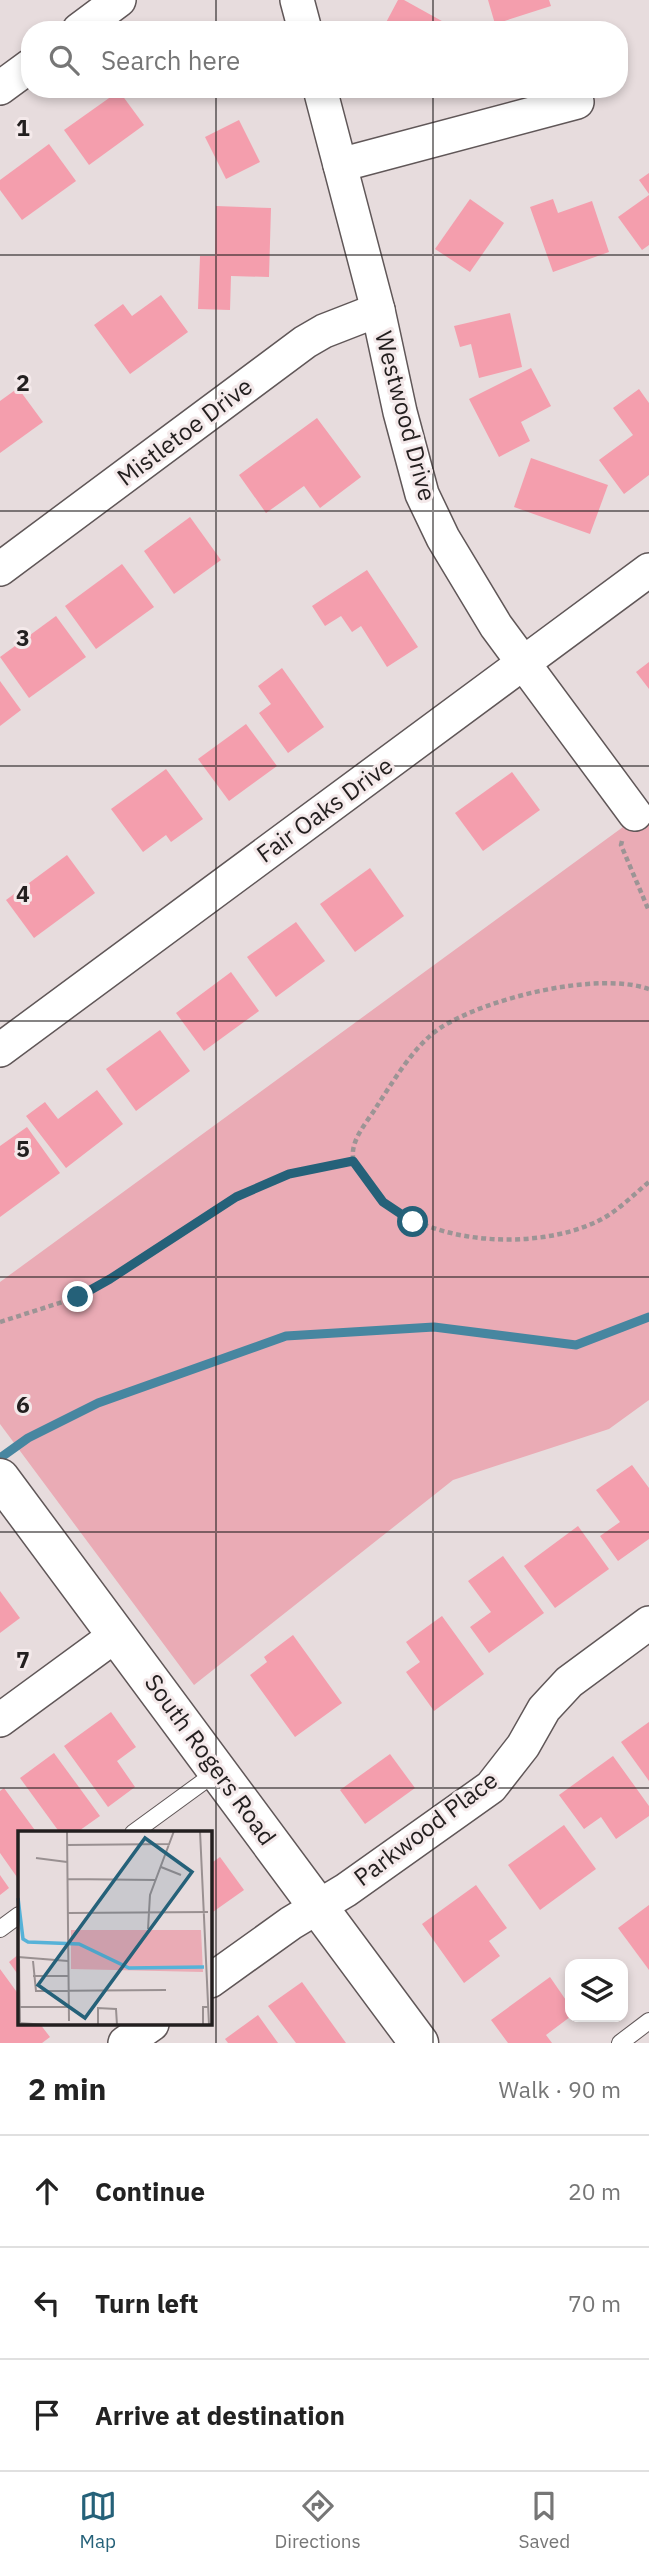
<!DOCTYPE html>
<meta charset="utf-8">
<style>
:root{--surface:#fff;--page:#f2f2f2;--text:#222;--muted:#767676;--line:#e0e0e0;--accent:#256179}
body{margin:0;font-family:"IBM Plex Sans",sans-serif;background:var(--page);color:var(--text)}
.controls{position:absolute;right:21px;bottom:21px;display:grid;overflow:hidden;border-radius:14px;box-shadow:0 4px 10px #0003}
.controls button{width:63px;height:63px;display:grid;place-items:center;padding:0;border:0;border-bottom:2px solid var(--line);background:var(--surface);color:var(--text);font:35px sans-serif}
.stop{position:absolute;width:21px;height:21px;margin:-16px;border:5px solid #256179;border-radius:50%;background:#fff}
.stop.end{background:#256179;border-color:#fff;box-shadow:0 2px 7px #0008}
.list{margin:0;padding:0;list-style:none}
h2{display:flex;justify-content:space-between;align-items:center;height:91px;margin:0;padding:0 28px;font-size:30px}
h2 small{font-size:23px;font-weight:400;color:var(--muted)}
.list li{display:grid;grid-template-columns:46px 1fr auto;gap:21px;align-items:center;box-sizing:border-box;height:112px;padding:0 28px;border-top:2px solid var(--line)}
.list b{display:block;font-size:26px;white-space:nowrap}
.list em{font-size:23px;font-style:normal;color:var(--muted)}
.icon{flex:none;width:38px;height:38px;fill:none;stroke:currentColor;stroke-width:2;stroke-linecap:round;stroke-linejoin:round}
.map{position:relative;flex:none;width:649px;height:2043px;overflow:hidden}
.search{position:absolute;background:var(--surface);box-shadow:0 4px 10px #0003;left:21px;right:21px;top:21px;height:77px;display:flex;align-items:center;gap:18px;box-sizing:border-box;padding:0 24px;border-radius:28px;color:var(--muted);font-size:26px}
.sheet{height:427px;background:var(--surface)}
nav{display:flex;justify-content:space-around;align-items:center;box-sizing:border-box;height:98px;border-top:2px solid var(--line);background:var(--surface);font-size:19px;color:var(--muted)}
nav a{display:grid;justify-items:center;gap:4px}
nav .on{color:var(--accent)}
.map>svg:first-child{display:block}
.green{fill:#eaabb5}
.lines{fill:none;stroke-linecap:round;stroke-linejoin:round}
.stream{stroke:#4786a0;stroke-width:9}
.building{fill:#f49ead}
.lane-casing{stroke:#605758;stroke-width:18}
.street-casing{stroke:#605758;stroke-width:36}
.secondary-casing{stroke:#605758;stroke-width:41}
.path{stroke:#9c9495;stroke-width:4.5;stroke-dasharray:5 3.5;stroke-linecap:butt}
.lane{stroke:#fff;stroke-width:16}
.street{stroke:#fff;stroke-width:33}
.secondary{stroke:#fff;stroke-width:38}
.route{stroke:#256179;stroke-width:9}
.grid{fill:none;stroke:#231f1f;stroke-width:2;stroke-opacity:0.55}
.labels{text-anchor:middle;stroke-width:6;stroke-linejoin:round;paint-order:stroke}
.street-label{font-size:24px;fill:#231f1f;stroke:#f4e9ea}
.inset-river{fill:none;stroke:#56b2d8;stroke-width:3.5}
.inset-road{fill:none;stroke:#999091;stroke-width:2}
.view{fill:#256179;fill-opacity:0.15;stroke:#256179;stroke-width:3.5}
.inset-edge{fill:none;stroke:#231f1f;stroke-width:3.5}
.grid-label{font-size:23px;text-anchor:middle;font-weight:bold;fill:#231f1f;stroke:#f4e9ea;stroke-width:6;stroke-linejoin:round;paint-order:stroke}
</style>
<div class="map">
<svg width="649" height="2043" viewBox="0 0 649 2043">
<rect width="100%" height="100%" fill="#e7dcdd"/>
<!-- green -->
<polygon class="green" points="649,808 649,1400 609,1429 453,1480 194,1685 0,1424 0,1282"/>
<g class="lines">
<!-- stream -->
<polyline class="stream" points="0,1458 28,1438 98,1403 286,1336 434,1327 576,1345 649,1317"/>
</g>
<!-- building -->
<g class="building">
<polygon points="398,0 404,0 458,30 382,30"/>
<polygon points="488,0 549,0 551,6 495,24"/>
<polygon points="119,91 144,125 89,165 64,130"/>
<polygon points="239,120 260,162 226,179 205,137"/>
<polygon points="49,144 76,181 22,220 0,190 0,180"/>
<polygon points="649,173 649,194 639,180"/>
<polygon points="649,195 649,245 642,250 618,217"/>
<polygon points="470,199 504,223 470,272 435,249"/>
<polygon points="553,199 558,213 592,201 609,252 553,272 530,207"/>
<polygon points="216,206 271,208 269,277 231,276 230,310 198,309 200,256 215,256"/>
<polygon points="161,295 188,332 130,374 94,325 123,304 132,316"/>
<polygon points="510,313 522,367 479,378 471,344 460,347 454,326"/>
<polygon points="531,368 551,406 521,422 530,441 499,457 469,399"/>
<polygon points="18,388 43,422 0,453 0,401"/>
<polygon points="639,389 649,403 649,475 624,494 599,460 633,435 613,408"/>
<polygon points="317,418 361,477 320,508 304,486 266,513 239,475"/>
<polygon points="531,458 608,485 590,534 514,507"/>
<polygon points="190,517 221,560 174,594 144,551"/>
<polygon points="122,564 154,607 96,649 65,606"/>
<polygon points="367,570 418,647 387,667 361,626 352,632 341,616 325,626 312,606"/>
<polygon points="56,616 86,657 29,698 0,657"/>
<polygon points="649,662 649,689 636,672"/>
<polygon points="282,668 324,727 288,753 259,713 271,704 258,686"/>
<polygon points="0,681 21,710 0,726"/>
<polygon points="246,724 277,766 229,801 198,759"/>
<polygon points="166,769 203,819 171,842 166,835 143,852 111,809"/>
<polygon points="512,772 540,810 483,851 455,813"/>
<polygon points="67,855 95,893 34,938 6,900"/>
<polygon points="370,868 404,916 355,952 320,904"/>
<polygon points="296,922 325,961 276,997 247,957"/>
<polygon points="231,972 259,1011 204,1051 176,1013"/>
<polygon points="160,1030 190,1071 136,1111 106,1069"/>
<polygon points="97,1090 123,1124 66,1168 26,1116 45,1102 58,1119"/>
<polygon points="27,1127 60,1173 0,1217 0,1146"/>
<polygon points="632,1465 649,1488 649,1539 618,1561 600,1536 620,1522 596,1490"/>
<polygon points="578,1526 609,1569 555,1608 524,1566"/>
<polygon points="503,1556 544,1613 489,1653 470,1627 491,1612 468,1581"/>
<polygon points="0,1591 20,1618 0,1633"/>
<polygon points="442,1616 484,1674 434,1711 406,1672 420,1662 406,1642"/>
<polygon points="293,1635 342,1703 295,1737 250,1675 267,1662 264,1657"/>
<polygon points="111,1712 136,1747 117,1761 135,1787 108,1807 64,1746"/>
<polygon points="649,1722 649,1781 621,1742"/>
<polygon points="54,1753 100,1816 76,1833 60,1833 20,1778"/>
<polygon points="390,1754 415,1788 365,1824 340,1790"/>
<polygon points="613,1756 649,1806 649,1816 616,1839 601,1817 584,1829 559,1795"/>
<polygon points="4,1788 37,1833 19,1833 19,1880 0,1853 0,1791"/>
<polygon points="564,1825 596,1869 540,1910 508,1865"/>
<polygon points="220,1857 244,1890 210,1914 210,1864"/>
<polygon points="0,1875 9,1888 0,1895"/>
<polygon points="476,1885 507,1928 489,1941 500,1956 464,1983 422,1924"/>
<polygon points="649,1905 649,1970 618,1928"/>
<polygon points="19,1954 19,1976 9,1962"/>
<polygon points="0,1969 19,1995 19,2024 40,2024 50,2037 42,2043 0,2043"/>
<polygon points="550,1977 570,2006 570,2017 546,2035 552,2043 508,2043 491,2020"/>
<polygon points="302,1982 346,2043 296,2043 268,2006"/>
<polygon points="258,2015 278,2043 228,2043 225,2039"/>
</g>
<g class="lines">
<defs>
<g id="lane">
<polyline points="133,1833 218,1771"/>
<polyline points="0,1929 19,1915"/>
<polyline points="620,2043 649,2021"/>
</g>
<g id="street">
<polyline points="297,0 305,30"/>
<polyline points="79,30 119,0"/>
<polyline points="0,88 30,66"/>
<polyline points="320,89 378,310 400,412 422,494 443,538 496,626 635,814"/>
<polyline points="340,165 577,102"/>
<polyline points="0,569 305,342 324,331 378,310"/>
<polyline points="0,1050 649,570"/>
<polyline points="0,1720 116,1635"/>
<polyline points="210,1981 291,1923 346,1890 491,1787 523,1746 544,1709 569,1682 649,1623"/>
<polyline points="125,2043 152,2024"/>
</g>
<polyline id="secondary" points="0,1478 419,2043"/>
</defs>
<!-- lane casing -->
<use href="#lane" class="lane-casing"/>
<!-- street casing -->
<use href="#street" class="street-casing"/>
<!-- secondary casing -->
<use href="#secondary" class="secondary-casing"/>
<!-- path -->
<g class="path">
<polyline points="622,841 621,845 649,911"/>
<path d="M649,989C596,971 487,998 440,1028C414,1046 394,1080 377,1106C368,1121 351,1139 353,1157C354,1168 366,1180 372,1188C418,1246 535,1252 598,1221C617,1212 633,1195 649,1182"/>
<polyline points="0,1322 78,1297 110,1279 236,1197 289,1174 353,1161"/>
</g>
<!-- lane -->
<use href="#lane" class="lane"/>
<!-- street -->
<use href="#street" class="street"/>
<!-- secondary -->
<use href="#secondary" class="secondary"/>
</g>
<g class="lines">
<!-- route -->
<polyline class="route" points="78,1297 110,1279 236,1197 289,1174 353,1161 383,1202 413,1222"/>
</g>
<!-- grid -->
<path class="grid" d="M216,0V30M433,0V30M216,89V2043M433,89V2043M0,255H649M0,511H649M0,766H649M0,1021H649M0,1277H649M0,1532H649M0,1788H649"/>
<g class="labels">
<!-- street labels -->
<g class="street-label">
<text transform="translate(405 416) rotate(75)" y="8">Westwood Drive</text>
<text transform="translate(185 432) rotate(-37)" y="8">Mistletoe Drive</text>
<text transform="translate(325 810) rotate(-36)" y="8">Fair Oaks Drive</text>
<text transform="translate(210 1760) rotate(54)" y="8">South Rogers Road</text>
<text transform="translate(426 1829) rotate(-37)" y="8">Parkwood Place</text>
</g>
</g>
<!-- overview -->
<g transform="translate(18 1831)">
<rect width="194" height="194" fill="#e7dcdd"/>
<path d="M53,99H183L185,141L53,138Z" fill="#eaabb5"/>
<path class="inset-river" d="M0,67L5,108L10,111L61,113L111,137L186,136"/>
<path class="inset-road" d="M49,0L51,190M182,0L191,194M49,14L152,13M18,27L49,31M143,36L163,44M49,48L138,49M50,82L190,81M130,98L132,64L156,0M0,126L50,130M1,126L2,192M15,130L18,160L148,159M15,145H50M2,176H51M0,192L30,194M80,194V177L98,178L99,194M185,194V176H190"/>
<path class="view" d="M127,7L174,41L67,187L20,154Z"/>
<rect width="194" height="194" class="inset-edge"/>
</g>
<g class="grid-label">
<text x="23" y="136">1</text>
<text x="23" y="391">2</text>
<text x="23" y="646">3</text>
<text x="23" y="902">4</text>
<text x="23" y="1157">5</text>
<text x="23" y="1413">6</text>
<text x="23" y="1668">7</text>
</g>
</svg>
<div class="controls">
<button><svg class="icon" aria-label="layers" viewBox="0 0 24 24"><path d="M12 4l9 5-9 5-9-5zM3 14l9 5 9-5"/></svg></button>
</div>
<div class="stop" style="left:413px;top:1222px"></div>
<div class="stop end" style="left:78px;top:1297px"></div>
<div class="search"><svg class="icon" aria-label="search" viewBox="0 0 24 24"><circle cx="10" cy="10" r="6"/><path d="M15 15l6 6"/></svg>Search here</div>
</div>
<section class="sheet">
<h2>2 min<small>Walk · 90 m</small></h2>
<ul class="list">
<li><svg class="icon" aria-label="ahead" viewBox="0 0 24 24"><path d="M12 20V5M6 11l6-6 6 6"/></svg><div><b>Continue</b></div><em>20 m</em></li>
<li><svg class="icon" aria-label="left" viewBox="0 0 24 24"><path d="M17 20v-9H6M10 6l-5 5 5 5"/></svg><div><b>Turn left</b></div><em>70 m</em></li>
<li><svg class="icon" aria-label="arrive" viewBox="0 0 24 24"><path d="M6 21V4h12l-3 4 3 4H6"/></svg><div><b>Arrive at destination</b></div></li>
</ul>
</section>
<nav>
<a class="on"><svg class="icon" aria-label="map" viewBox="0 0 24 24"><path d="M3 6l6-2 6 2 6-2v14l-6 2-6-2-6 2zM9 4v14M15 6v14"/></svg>Map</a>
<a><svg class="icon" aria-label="directions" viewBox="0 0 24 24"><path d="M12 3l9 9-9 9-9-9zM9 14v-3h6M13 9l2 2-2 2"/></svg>Directions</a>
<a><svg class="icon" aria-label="saved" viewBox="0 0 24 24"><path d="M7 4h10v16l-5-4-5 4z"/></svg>Saved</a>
</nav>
